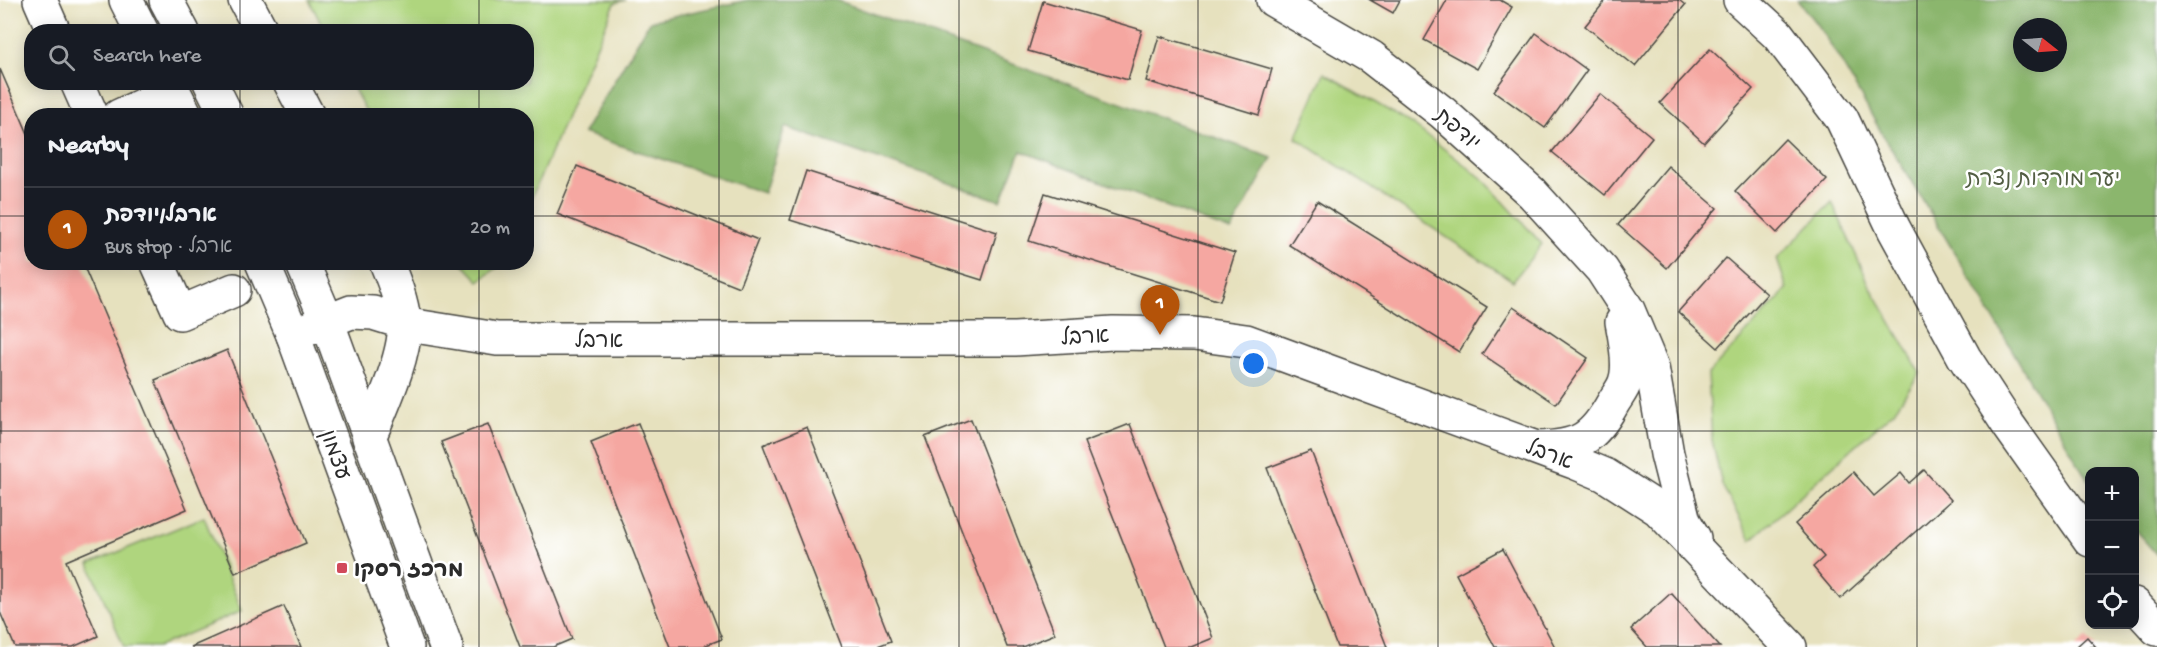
<!DOCTYPE html>
<meta charset="utf-8">
<style>
:root{--surface:#171b24;--page:#20242c;--text:#f1f3f6;--muted:#9ea1a6;--line:#363941;--accent:#b45309}
body{margin:0;font-family:"Gochi Hand","Playpen Sans Hebrew",sans-serif;background:var(--page);color:var(--text)}
.controls{position:absolute;right:18px;bottom:18px;display:grid;overflow:hidden;border-radius:12px;box-shadow:0 3px 15px #0003}
.controls button{width:54px;height:54px;display:grid;place-items:center;padding:0;border:0;border-bottom:2px solid var(--line);background:var(--surface);color:var(--text);font:30px sans-serif}
.compass{position:absolute;left:2013px;top:18px;width:54px;height:54px;border-radius:50%;background:var(--surface);box-shadow:0 3px 15px #0003;rotate:107deg}
.you{position:absolute;left:1254px;top:364px;width:21px;height:21px;margin:-15px;border:4px solid #fff;border-radius:50%;background:#1a73e8;box-shadow:0 0 0 9px #1a73e833}
.badge{display:grid;place-items:center;width:39px;height:39px;border-radius:50%;background:var(--accent);color:#fff;font-size:20px;font-weight:700}
.pin{position:absolute;translate:-50% -50px;filter:drop-shadow(0 2px 3px #0008)}
.pin::after{content:'';position:absolute;top:32px;width:21px;height:18px;background:inherit;clip-path:polygon(0 0,100% 0,50% 100%)}
.list{margin:0;padding:0;list-style:none}
h2{display:flex;justify-content:space-between;align-items:center;height:78px;margin:0;padding:0 24px;font-size:26px}
h2 small{font-size:20px;font-weight:400;color:var(--muted)}
.list li{display:grid;grid-template-columns:39px 1fr auto;gap:18px;align-items:center;box-sizing:border-box;height:84px;padding:0 24px;border-top:2px solid var(--line)}
.list b{display:block;font-size:22px;white-space:nowrap}
.list p{margin:0;font-size:20px;white-space:nowrap;color:var(--muted)}
.list em{font-size:20px;font-style:normal;color:var(--muted)}
.icon{flex:none;width:33px;height:33px;fill:none;stroke:currentColor;stroke-width:2;stroke-linecap:round;stroke-linejoin:round}
.map{position:relative;flex:none;width:2157px;height:647px;overflow:hidden}
.search{position:absolute;background:var(--surface);box-shadow:0 3px 15px #0003;left:24px;top:24px;width:510px;height:66px;display:flex;align-items:center;gap:15px;box-sizing:border-box;padding:0 21px;border-radius:24px;color:var(--muted);font-size:22px}
.panel{position:absolute;background:var(--surface);box-shadow:0 3px 15px #0003;left:24px;top:108px;width:510px;height:162px;border-radius:24px}
.map>svg:first-child{display:block}
.green{fill:#afd57e;stroke:#6d8054;stroke-width:1.5}
.forest{fill:#8bb66d;stroke:#5b704c;stroke-width:1.5;fill-rule:evenodd}
.building{fill:#f5a7a1}
.lines{fill:none;stroke-linecap:round;stroke-linejoin:round}
.minor-casing{stroke:#474641;stroke-width:36}
.minor{stroke:#fff;stroke-width:33}
.grid{fill:none;stroke:#2b2b2b;stroke-width:1.5;stroke-opacity:0.55}
.poi-dot{fill:#d1495b;stroke:#fff;stroke-width:2}
.labels{text-anchor:middle;stroke-width:5;stroke-linejoin:round;paint-order:stroke}
.street-label{font-size:22px;fill:#2b2b2b;stroke:#fff}
.park-label{font-size:22px;fill:#535e44;stroke:#fff}
.poi-label{font-size:22px;font-weight:bold;fill:#2b2b2b;stroke:#fff;text-anchor:start}
</style>
<div class="map">
<svg width="2157" height="647" viewBox="0 0 2157 647">
<rect width="100%" height="100%" fill="#fff"/>
<filter id="ink" filterUnits="userSpaceOnUse"><feTurbulence type="fractalNoise" baseFrequency=".0167" numOctaves="2"/><feDisplacementMap in="SourceGraphic" scale="12" xChannelSelector="R" yChannelSelector="G"/><feConvolveMatrix kernelMatrix="1 2 1 2 8 2 1 2 1" color-interpolation-filters="sRGB"/></filter>
<filter id="wash" filterUnits="userSpaceOnUse"><feTurbulence type="fractalNoise" baseFrequency=".008" numOctaves="4" result="noise"/><feDisplacementMap in="SourceGraphic" scale="24" xChannelSelector="R" yChannelSelector="G"/><feGaussianBlur stdDeviation="1.35" result="paint"/><feColorMatrix in="noise" values="0 0 0 0 0 0 0 0 0 0 0 0 0 0 0 0 0 1.4 0 .05"/><feComposite in="paint" operator="in"/></filter>
<g filter="url(#wash)">
<rect width="100%" height="100%" fill="#e6e1be"/>
<!-- green -->
<g class="green">
<polygon points="309,0 626,0 615,3 527,208 526,116 368,115 351,83 526,82 526,32 325,31"/>
<polygon points="1324,73 1412,124 1483,179 1542,244 1513,281 1296,138"/>
<polygon points="1832,202 1869,284 1920,373 1894,411 1751,540 1722,485 1712,440 1708,374 1787,289 1777,259"/>
<polygon points="462,263 503,263 479,281"/>
<polygon points="204,517 242,611 157,647 124,647 89,564"/>
</g>
<!-- forest -->
<g class="forest">
<polygon points="748,0 836,0 1272,158 1231,231 1021,151 1001,201 785,127 764,193 583,133 650,21"/>
<path d="M1797,0H2157V555L2135,530L2134,472H2090L2089,480L2083,472C2019,361 1955,251 1887,142C1859,95 1833,40 1797,0ZM2022,27H2058V63H2022Z"/>
</g>
<g id="blocks">
<!-- building -->
<g class="building">
<polygon points="1370,0 1400,0 1393,13"/>
<polygon points="1447,0 1500,0 1512,7 1477,69 1424,40"/>
<polygon points="1606,0 1679,0 1685,5 1635,66 1585,26"/>
<polygon points="1043,1 1142,30 1128,80 1028,51"/>
<polygon points="1536,33 1587,70 1545,128 1494,91"/>
<polygon points="1159,36 1272,69 1259,115 1146,81"/>
<polygon points="1710,49 1753,89 1704,143 1660,103"/>
<polygon points="0,69 32,143 32,262 82,262 187,509 66,561 98,636 73,647 15,647 0,612"/>
<polygon points="1600,94 1652,137 1605,195 1552,152"/>
<polygon points="1785,139 1827,180 1777,233 1735,191"/>
<polygon points="577,166 758,240 739,287 557,214"/>
<polygon points="1668,166 1717,208 1667,268 1618,225"/>
<polygon points="806,171 997,232 982,280 790,220"/>
<polygon points="1045,193 1235,253 1220,301 1029,241"/>
<polygon points="1317,201 1487,307 1459,352 1289,245"/>
<polygon points="1726,258 1767,294 1718,348 1678,312"/>
<polygon points="1513,307 1588,358 1556,404 1482,354"/>
<polygon points="227,350 306,543 235,573 155,380"/>
<polygon points="971,419 1055,634 1022,647 1007,647 925,437"/>
<polygon points="638,423 722,639 701,647 670,647 591,442"/>
<polygon points="488,424 572,639 553,647 520,647 441,442"/>
<polygon points="1130,424 1213,638 1191,647 1164,647 1084,442"/>
<polygon points="807,427 891,641 875,647 842,647 763,445"/>
<polygon points="1311,451 1387,647 1337,647 1267,468"/>
<polygon points="1924,470 1951,500 1840,599 1813,567 1824,557 1795,524 1853,472 1874,496 1901,473 1909,483"/>
<polygon points="1503,549 1555,647 1495,647 1456,574"/>
<polygon points="1671,593 1720,647 1647,647 1631,629"/>
<polygon points="284,606 301,647 191,647"/>
<polygon points="2087,637 2096,647 2076,647"/>
</g>
</g>
</g>
<g filter="url(#ink)">
<use href="#blocks" fill-opacity="0" stroke="#474641" stroke-width="1.5"/>
<g class="lines">
<defs>
<g id="minor">
<polyline points="40,0 54,32"/>
<polyline points="126,0 142,32"/>
<polyline points="166,0 183,32"/>
<polyline points="245,0 262,32"/>
<polyline points="1273,0 1371,57 1443,113 1532,193 1602,270 1628,310 1652,367 1667,454 1684,521 1694,538"/>
<polyline points="1740,0 1778,35 1842,119 1894,229 1964,357 2009,426 2090,540"/>
<polyline points="77,82 92,116"/>
<polyline points="169,82 186,116"/>
<polyline points="210,82 227,116"/>
<polyline points="290,82 308,116"/>
<polyline points="119,116 173,91"/>
<polyline points="157,262 180,313 234,290"/>
<polyline points="262,262 293,335 407,647"/>
<polyline points="302,262 327,321 446,647"/>
<polyline points="293,335 351,312 373,313 415,326 497,339 1015,339 1113,333 1194,334 1246,341 1574,462 1605,475 1658,509 1790,647"/>
<path d="M369,438C381,409 408,351 404,321C402,301 394,281 386,262"/>
<path d="M1538,448C1579,447 1593,439 1613,403C1617,396 1623,389 1625,382C1631,366 1625,338 1622,322"/>
<polyline points="2134,604 2157,629"/>
</g>
</defs>
<!-- minor casing -->
<use href="#minor" class="minor-casing"/>
<!-- minor -->
<use href="#minor" class="minor"/>
</g>
</g>
<!-- grid -->
<path class="grid" d="M240,0V32M479,0V32M719,0V647M959,0V647M1198,0V647M1438,0V647M1678,0V647M1917,0V647M240,82V116M479,82V116M0,216H32M526,216H2157M240,262V647M479,262V647M0,431H2157"/>
<!-- markers -->
<rect class="poi-dot" x="336" y="562" width="12" height="12" rx="3"/>
<g class="labels">
<!-- street labels -->
<g class="street-label">
<text transform="translate(1459 128) rotate(41)" y="8">יודפת</text>
<text transform="translate(1085 335) rotate(-3)" y="8">ארבל</text>
<text x="599" y="347">ארבל</text>
<text transform="translate(1550 453) rotate(21)" y="8">ארבל</text>
<text transform="translate(337 454) rotate(70)" y="8">עצמון</text>
</g>
<!-- park labels -->
<g class="park-label">
<text x="2043" y="185">יער מורדות נצרת</text>
</g>
<!-- poi labels -->
<g class="poi-label">
<text x="354" y="576">מרכז רסקו</text>
</g>
</g>
</svg>
<div class="controls">
<button>+</button>
<button>−</button>
<button><svg class="icon" aria-label="locate" viewBox="0 0 24 24"><circle cx="12" cy="12" r="6"/><path d="M12 2v4M12 18v4M2 12h4M18 12h4"/></svg></button>
</div>
<svg class="compass" viewBox="-18 -18 36 36"><path d="M0-13l5 13h-10z" fill="#e53935"/><path d="M0 13l5-13h-10z" fill="#9ea1a6"/></svg>
<div class="you"></div>
<div class="pin badge" style="left:1160px;top:335px">1</div>
<div class="search"><svg class="icon" aria-label="search" viewBox="0 0 24 24"><circle cx="10" cy="10" r="6"/><path d="M15 15l6 6"/></svg>Search here</div>
<section class="panel">
<h2>Nearby<small></small></h2>
<ul class="list">
<li><span class="badge">1</span><div><b>ארבל/יודפת</b><p>Bus stop · ארבל</p></div><em>20 m</em></li>
</ul>
</section>
</div>
